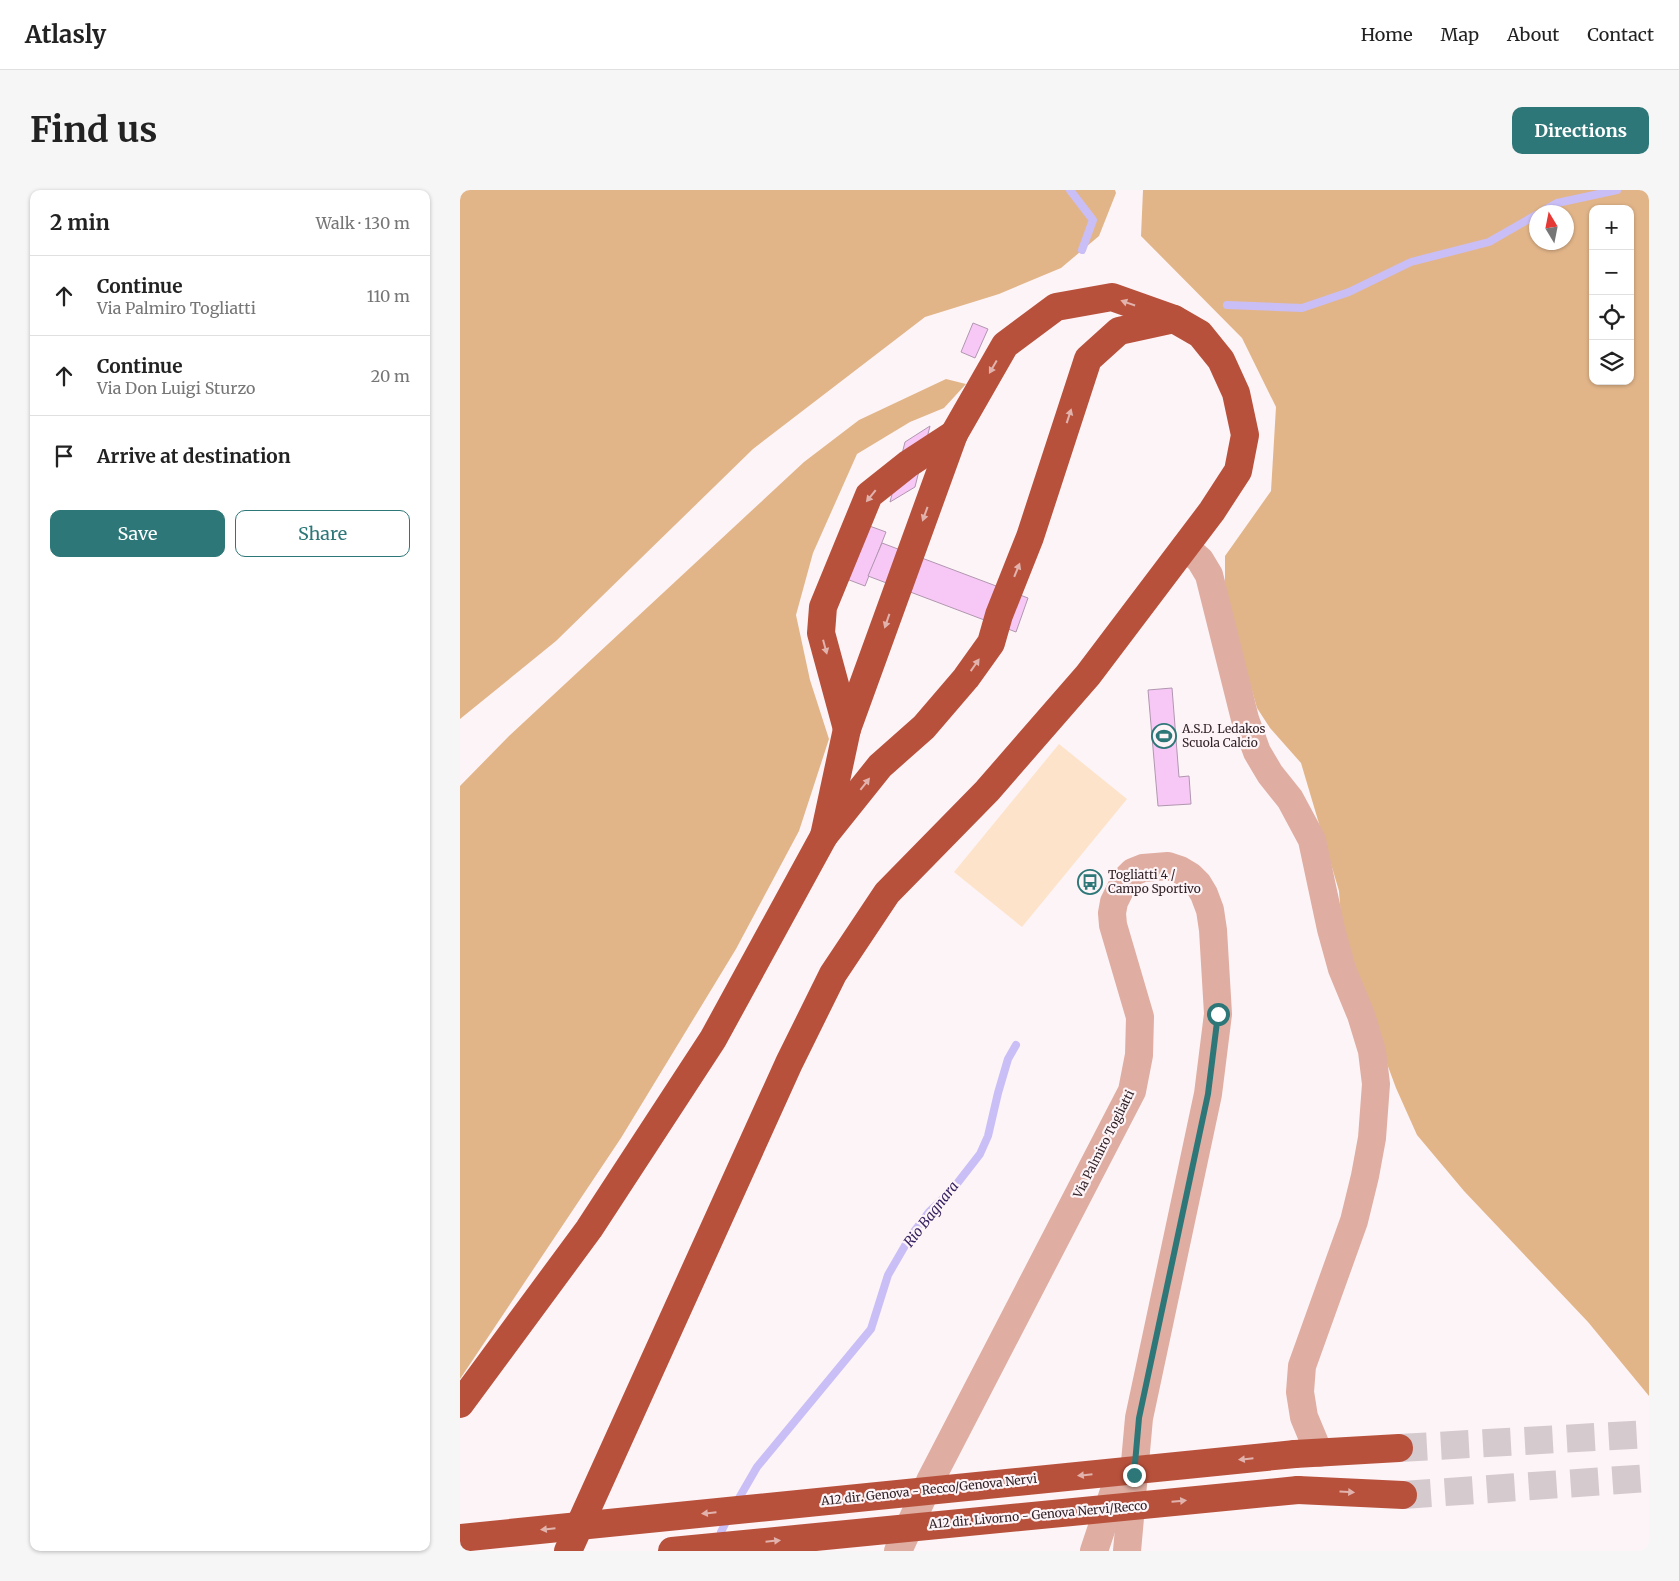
<!DOCTYPE html>
<meta charset="utf-8">
<style>
:root{--surface:#fff;--page:#f6f6f6;--text:#222;--muted:#767676;--line:#e0e0e0;--accent:#2e7778}
body{margin:0;font-family:Merriweather,serif;background:var(--page);color:var(--text)}
.controls{position:absolute;right:15px;top:15px;display:grid;overflow:hidden;border-radius:10px;box-shadow:0 1px 4px #0004}
.controls button{width:45px;height:45px;display:grid;place-items:center;padding:0;border:0;border-bottom:1px solid var(--line);background:var(--surface);color:var(--text);font:25px sans-serif}
.compass{position:absolute;left:1069px;top:15px;width:45px;height:45px;border-radius:50%;background:var(--surface);box-shadow:0 1px 4px #0004;rotate:350deg}
.stop{position:absolute;width:15px;height:15px;margin:-11px;border:4px solid #2e7778;border-radius:50%;background:#fff}
.stop.end{background:#2e7778;border-color:#fff;box-shadow:0 1px 5px #0008}
.list{margin:0;padding:0;list-style:none}
h2{display:flex;justify-content:space-between;align-items:center;height:65px;margin:0;padding:0 20px;font-size:21px}
h2 small{font-size:16px;font-weight:400;color:var(--muted)}
.list li{display:grid;grid-template-columns:32px 1fr auto;gap:15px;align-items:center;box-sizing:border-box;height:80px;padding:0 20px;border-top:1px solid var(--line)}
.list b{display:block;font-size:19px;white-space:nowrap}
.list p{margin:0;font-size:16px;white-space:nowrap;color:var(--muted)}
.list em{font-size:16px;font-style:normal;color:var(--muted)}
.actions{display:flex;gap:10px;padding:15px 20px}
.actions a{flex:1;padding:11px 0;border:1px solid var(--accent);border-radius:10px;text-align:center;font-size:18px;color:var(--accent)}
.actions .main{background:var(--accent);color:#fff}
.icon{flex:none;width:28px;height:28px;fill:none;stroke:currentColor;stroke-width:2;stroke-linecap:round;stroke-linejoin:round}
.map{position:relative;flex:none;width:1189px;height:1361px;overflow:hidden;border-radius:10px}
header{display:flex;align-items:center;gap:30px;box-sizing:border-box;height:70px;padding:0 25px;background:var(--surface);border-bottom:1px solid var(--line)}
header strong{font-size:24px}
nav{display:flex;gap:28px;margin-inline-start:auto;font-size:18px}
.intro{display:flex;align-items:center;justify-content:space-between;box-sizing:border-box;height:120px;padding:0 30px}
h1{margin:0;font-size:35px}
.button{padding:12px 22px;border-radius:10px;background:var(--accent);color:#fff;font-size:18px;font-weight:700}
main{display:flex;gap:30px;padding:0 30px}
aside{flex:1;background:var(--surface);border-radius:10px;box-shadow:0 1px 4px #0004}
.map>svg:first-child{display:block}
.green{fill:#fde3ca}
.forest{fill:#e2b589;fill-rule:evenodd}
.lines{fill:none;stroke-linecap:round;stroke-linejoin:round}
.stream{stroke:#cabef6;stroke-width:8}
.building{fill:#f7c8f5;stroke:#b196b0}
.highway-tunnel{stroke:#d5cace;stroke-width:28;stroke-dasharray:28 14;stroke-linecap:butt}
.minor{stroke:#dfada1;stroke-width:28}
.highway{stroke:#b8513c;stroke-width:28}
.highway-bridge{stroke:#b8513c;stroke-width:28}
.oneway{fill:#e1b3ac}
.route{stroke:#2e7778;stroke-width:6}
.labels{text-anchor:middle;stroke-width:4.5;stroke-linejoin:round;paint-order:stroke}
.poi-label{font-size:12px;fill:#332328;stroke:#fdf4f7;text-anchor:start}
.street-label{font-size:12px;fill:#332328;stroke:#fdf4f7}
.water-label{font-size:14px;font-style:italic;fill:#362161;stroke:#fdf4f7}
</style>
<header>
<strong>Atlasly</strong>
<nav><a>Home</a><a>Map</a><a>About</a><a>Contact</a></nav>
</header>
<div class="intro"><h1>Find us</h1><a class="button">Directions</a></div>
<main>
<aside>
<h2>2 min<small>Walk · 130 m</small></h2>
<ul class="list">
<li><svg class="icon" aria-label="ahead" viewBox="0 0 24 24"><path d="M12 20V5M6 11l6-6 6 6"/></svg><div><b>Continue</b><p>Via Palmiro Togliatti</p></div><em>110 m</em></li>
<li><svg class="icon" aria-label="ahead" viewBox="0 0 24 24"><path d="M12 20V5M6 11l6-6 6 6"/></svg><div><b>Continue</b><p>Via Don Luigi Sturzo</p></div><em>20 m</em></li>
<li><svg class="icon" aria-label="arrive" viewBox="0 0 24 24"><path d="M6 21V4h12l-3 4 3 4H6"/></svg><div><b>Arrive at destination</b></div></li>
</ul>
<div class="actions"><a class="main">Save</a><a>Share</a></div>
</aside>
<div class="map">
<svg width="1189" height="1361" viewBox="0 0 1189 1361">
<rect width="100%" height="100%" fill="#fdf4f7"/>
<!-- green -->
<polygon class="green" points="599,554 667,609 562,737 494,682"/>
<!-- forest -->
<g class="forest">
<polygon points="0,0 655,0 656,3 639,46 601,78 539,104 465,127 293,259 96,451 0,529"/>
<path d="M683,0H1189V1206L1128,1132L1004,1001L957,945L936,898L883,755L879,701L841,573L810,538L797,518L775,442L765,394V366L811,301L816,217L782,148L681,46ZM1133,19H1170V191H1133ZM1076,22H1106V52H1076Z"/>
<polygon points="486,189 506,194 484,218 450,232 397,264 353,363 336,425 350,490 369,549 339,641 276,759 161,948 0,1189 0,596 49,546 344,272 399,230"/>
</g>
<g class="lines">
<!-- stream -->
<g class="stream">
<polyline points="610,0 633,30 622,60"/>
<polyline points="1081,22 1097,13 1157,0"/>
<polyline points="767,115 842,118 889,102 951,72 1029,52 1076,25"/>
<polyline points="275,1315 297,1277 411,1139 428,1085 450,1047 469,1022 492,1000 520,964 528,946 538,903 548,869 556,855"/>
<polyline points="259,1352 261,1342 268,1328"/>
</g>
</g>
<!-- building -->
<g class="building">
<polygon points="513,133 528,139 515,168 501,162"/>
<polygon points="470,236 455,297 430,312 445,252"/>
<polygon points="404,334 426,342 405,396 384,388"/>
<polygon points="422,353 568,408 556,442 408,386"/>
<polygon points="712,498 719,587 729,586 731,614 698,616 688,500"/>
</g>
<g class="lines">
<!-- highway-tunnel -->
<g class="highway-tunnel">
<polyline points="939,1258 1189,1244"/>
<polyline points="943,1305 1189,1288"/>
</g>
<!-- minor -->
<g class="minor">
<polyline points="725,357 740,370 749,385 785,529 797,562 810,584 830,609 852,650 871,739 882,779 901,825 912,861 916,894 912,948 905,986 894,1031 842,1176 840,1202 844,1227 859,1263"/>
<polyline points="438,1361 470,1291 672,901 679,865 680,827 653,735 652,723 654,712 665,690 673,682 683,678 708,676 720,680 730,686 738,694 744,704 750,720 753,740 758,824 748,904 679,1228 667,1361"/>
<polyline points="634,1361 655,1298"/>
</g>
<!-- highway -->
<g class="highway">
<polyline points="387,539 361,443 363,417 409,305 448,274 494,244"/>
<polyline points="0,1214 129,1039 253,849 364,646 420,576 464,537 506,488 531,453 539,425 570,347 628,169 659,141 714,129"/>
<polyline points="835,1264 939,1258"/>
<polyline points="838,1300 943,1305"/>
<polyline points="108,1361 329,873 373,784 427,703 527,601 628,485 752,321 778,281 785,245 776,203 761,170 740,144 714,129 652,107 596,117 545,155 494,244 387,539 364,646"/>
</g>
<!-- highway-bridge -->
<g class="highway-bridge">
<polyline points="0,1348 835,1264"/>
<polyline points="212,1361 838,1300"/>
</g>
</g>
<!-- one-way arrows -->
<defs><path id="oneway-solid" d="M-6-.8H1V-3.2L6.5 0L1 3.2V.8H-6Z" transform="scale(1.25)"/></defs>
<g class="oneway">
<use href="#oneway-solid" transform="translate(668 113) rotate(-161)"/>
<use href="#oneway-solid" transform="translate(533 177) rotate(120)"/>
<use href="#oneway-solid" transform="translate(609 226) rotate(-72)"/>
<use href="#oneway-solid" transform="translate(411 306) rotate(129)"/>
<use href="#oneway-solid" transform="translate(465 324) rotate(110)"/>
<use href="#oneway-solid" transform="translate(557 380) rotate(-68)"/>
<use href="#oneway-solid" transform="translate(427 431) rotate(109)"/>
<use href="#oneway-solid" transform="translate(365 457) rotate(75)"/>
<use href="#oneway-solid" transform="translate(515 475) rotate(-55)"/>
<use href="#oneway-solid" transform="translate(405 594) rotate(-52)"/>
<use href="#oneway-solid" transform="translate(786 1269) rotate(174)"/>
<use href="#oneway-solid" transform="translate(625 1285) rotate(174)"/>
<use href="#oneway-solid" transform="translate(887 1302) rotate(3)"/>
<use href="#oneway-solid" transform="translate(719 1311) rotate(-5)"/>
<use href="#oneway-solid" transform="translate(249 1323) rotate(174)"/>
<use href="#oneway-solid" transform="translate(88 1339) rotate(174)"/>
<use href="#oneway-solid" transform="translate(313 1351) rotate(-6)"/>
</g>
<g class="lines">
<!-- route -->
<polyline class="route" points="674,1285 679,1228 748,904 758,824"/>
</g>
<!-- icons -->
<defs>
<symbol id="stadium-ring" viewBox="-11 -11 22 22"><circle r="9.5" fill="#fdf4f7" stroke="#2e7778" stroke-width="1.5"/><path d="M0-5a6.5 5 0 1 0 0 10a6.5 5 0 1 0 0-10ZM-3.5-1.8h7v3.6h-7Z" fill="#2e7778"/></symbol>
<symbol id="bus-ring" viewBox="-11 -11 22 22"><circle r="9.5" fill="#fdf4f7" stroke="#2e7778" stroke-width="1.5"/><path d="M-5-6H5V4H4V6H2V4H-2V6H-4V4H-5ZM-3.5-4V0h7V-4ZM-3.5 1.2v1.5H-2V1.2ZM2 1.2v1.5H3.5V1.2Z" fill="#2e7778"/></symbol>
</defs>
<g fill-rule="evenodd">
<use href="#stadium-ring" x="690" y="532" width="28" height="28"/>
<use href="#bus-ring" x="616" y="678" width="28" height="28"/>
</g>
<g class="labels">
<!-- poi labels -->
<g class="poi-label">
<text x="722" y="543">A.S.D. Ledakos<tspan x="722" dy="14">Scuola Calcio</tspan></text>
<text x="648" y="689">Togliatti 4 /<tspan x="648" dy="14">Campo Sportivo</tspan></text>
</g>
<!-- street labels -->
<g class="street-label">
<text transform="translate(644 954) rotate(-63)" y="4">Via Palmiro Togliatti</text>
<text transform="translate(469 1300) rotate(-6)" y="4">A12 dir. Genova - Recco/Genova Nervi</text>
<text transform="translate(578 1325) rotate(-5)" y="4">A12 dir. Livorno - Genova Nervi/Recco</text>
</g>
<!-- water labels -->
<g class="water-label">
<text transform="translate(471 1024) rotate(-52)" y="5">Rio Bagnara</text>
</g>
</g>
</svg>
<div class="controls">
<button>+</button>
<button>−</button>
<button><svg class="icon" aria-label="locate" viewBox="0 0 24 24"><circle cx="12" cy="12" r="6"/><path d="M12 2v4M12 18v4M2 12h4M18 12h4"/></svg></button>
<button><svg class="icon" aria-label="layers" viewBox="0 0 24 24"><path d="M12 4l9 5-9 5-9-5zM3 14l9 5 9-5"/></svg></button>
</div>
<svg class="compass" viewBox="-18 -18 36 36"><path d="M0-13l5 13h-10z" fill="#e53935"/><path d="M0 13l5-13h-10z" fill="#767676"/></svg>
<div class="stop" style="left:758px;top:824px"></div>
<div class="stop end" style="left:674px;top:1285px"></div>
</div>
</main>
